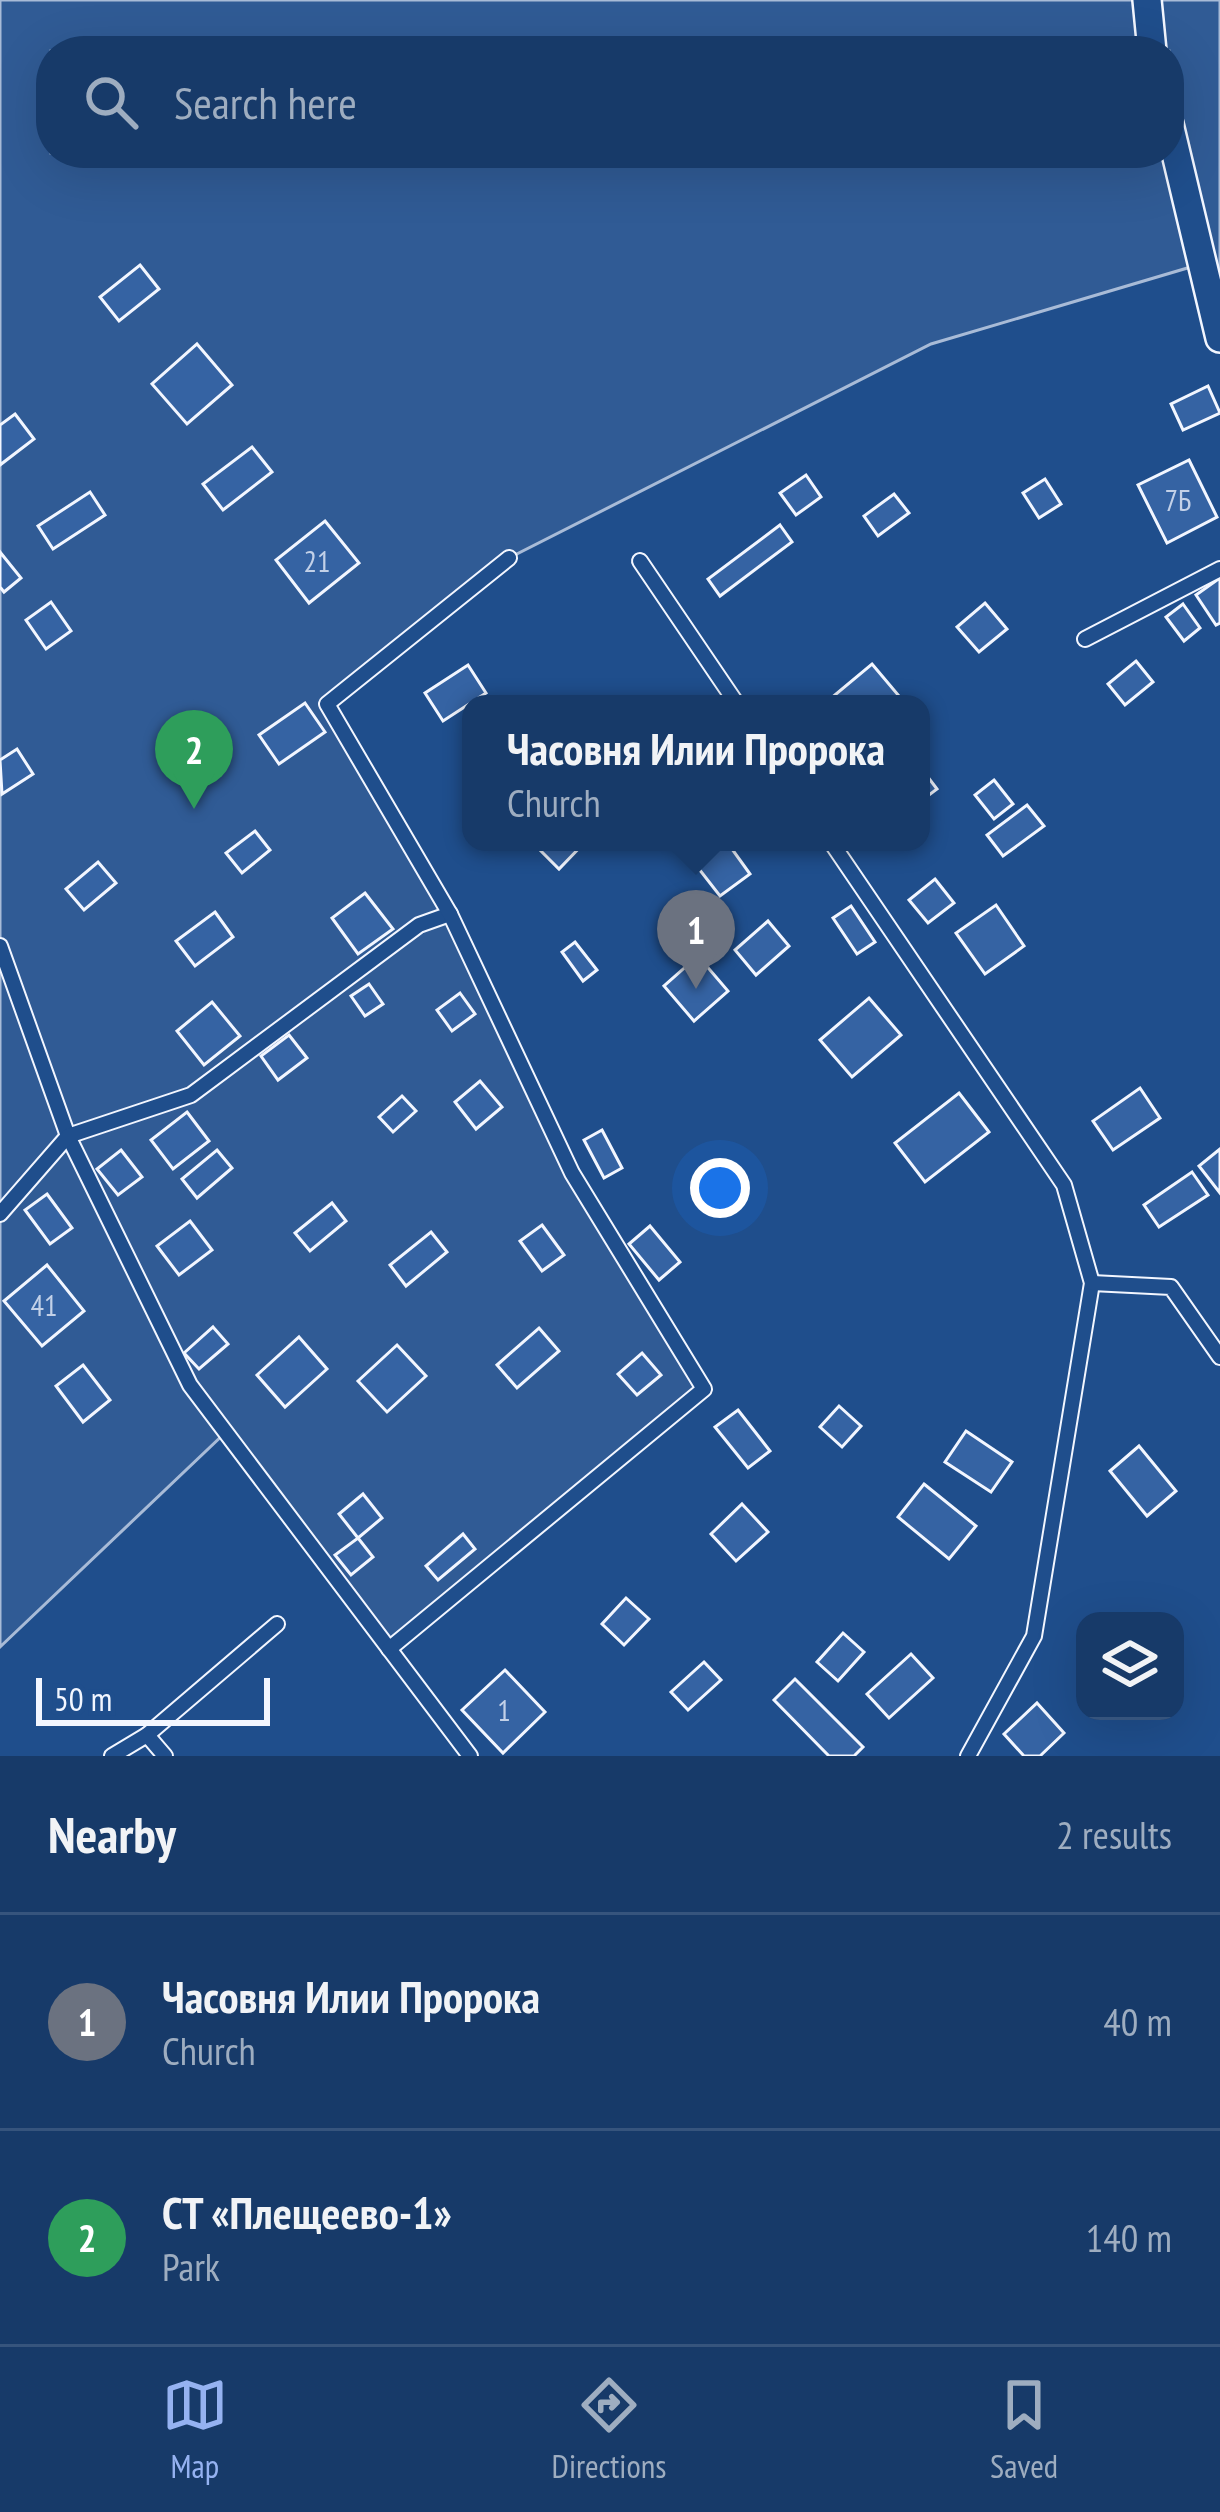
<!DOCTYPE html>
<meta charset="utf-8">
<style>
:root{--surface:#173a69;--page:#20416f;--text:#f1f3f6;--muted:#9eadc0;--line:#36547d;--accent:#95b2f1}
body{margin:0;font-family:"PT Sans Narrow",sans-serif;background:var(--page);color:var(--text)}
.controls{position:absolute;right:36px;bottom:36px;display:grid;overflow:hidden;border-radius:24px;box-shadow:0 12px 48px #0002}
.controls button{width:108px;height:108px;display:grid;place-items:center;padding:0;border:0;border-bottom:3px solid var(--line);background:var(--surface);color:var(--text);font:60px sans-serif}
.scale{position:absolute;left:36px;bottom:30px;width:234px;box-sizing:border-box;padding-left:12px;border:6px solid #f2f6ff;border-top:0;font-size:33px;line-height:42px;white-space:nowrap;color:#f2f6ff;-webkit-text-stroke:9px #1f4e8c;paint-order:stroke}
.you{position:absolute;left:720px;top:1188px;width:42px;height:42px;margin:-30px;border:9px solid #fff;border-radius:50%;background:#1a73e8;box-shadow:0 0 0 18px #1a73e833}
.badge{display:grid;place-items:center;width:78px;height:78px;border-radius:50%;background:var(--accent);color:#fff;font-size:39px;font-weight:700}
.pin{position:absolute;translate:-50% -99px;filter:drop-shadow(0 3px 6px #0008)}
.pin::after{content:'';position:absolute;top:63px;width:42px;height:36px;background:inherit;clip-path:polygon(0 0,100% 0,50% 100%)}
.popup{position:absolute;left:462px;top:695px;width:468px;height:156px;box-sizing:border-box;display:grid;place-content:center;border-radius:24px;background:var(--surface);filter:drop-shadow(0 3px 9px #0005);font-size:39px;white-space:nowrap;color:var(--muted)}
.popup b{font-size:45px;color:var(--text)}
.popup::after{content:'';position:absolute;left:50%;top:100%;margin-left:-24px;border:24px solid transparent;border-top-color:var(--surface)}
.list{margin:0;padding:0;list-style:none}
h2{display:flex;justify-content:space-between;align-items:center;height:156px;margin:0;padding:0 48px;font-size:51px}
h2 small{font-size:39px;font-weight:400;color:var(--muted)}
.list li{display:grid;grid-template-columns:78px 1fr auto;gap:36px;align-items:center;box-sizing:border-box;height:216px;padding:0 48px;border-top:3px solid var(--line)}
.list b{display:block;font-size:45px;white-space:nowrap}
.list p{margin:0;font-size:39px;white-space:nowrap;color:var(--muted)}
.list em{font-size:39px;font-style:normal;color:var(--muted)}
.icon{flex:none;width:66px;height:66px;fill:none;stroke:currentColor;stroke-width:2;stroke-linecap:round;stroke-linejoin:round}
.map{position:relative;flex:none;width:1220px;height:1756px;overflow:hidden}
.search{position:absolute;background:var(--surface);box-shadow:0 12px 48px #0002;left:36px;right:36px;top:36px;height:132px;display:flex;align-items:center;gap:30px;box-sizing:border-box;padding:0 42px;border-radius:48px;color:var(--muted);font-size:45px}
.sheet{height:588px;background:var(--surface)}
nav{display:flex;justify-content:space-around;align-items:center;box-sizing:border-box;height:168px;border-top:3px solid var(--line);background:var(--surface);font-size:33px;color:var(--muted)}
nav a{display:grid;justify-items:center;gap:6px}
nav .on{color:var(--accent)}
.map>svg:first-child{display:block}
.built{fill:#305b95;stroke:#a8bbd7;stroke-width:3;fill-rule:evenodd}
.building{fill:#3563a3;stroke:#f2f6ff;stroke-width:3}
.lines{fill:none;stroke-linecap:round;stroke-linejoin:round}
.lane-casing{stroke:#f2f6ff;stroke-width:18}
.street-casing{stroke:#f2f6ff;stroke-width:32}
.lane{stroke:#1f4e8c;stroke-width:14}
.street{stroke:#1f4e8c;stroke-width:27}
.labels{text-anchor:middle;stroke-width:9;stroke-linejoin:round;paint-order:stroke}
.number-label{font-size:30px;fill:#c3d1e8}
</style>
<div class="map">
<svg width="1220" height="1756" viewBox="0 0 1220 1756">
<rect width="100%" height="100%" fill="#1f4e8c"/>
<!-- built -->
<path class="built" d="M0,0H1220V338L1201,264L931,344L509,558L328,704L450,914L572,1173L704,1389L389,1649L226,1432L0,1647ZM51,51H1169V153H51Z"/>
<!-- building -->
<g class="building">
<polygon points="140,265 159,289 119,321 100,297"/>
<polygon points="197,344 232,385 187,424 152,384"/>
<polygon points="1208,386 1220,413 1183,430 1171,404"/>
<polygon points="15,414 34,439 0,465 0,425"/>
<polygon points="252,447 272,472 223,510 203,484"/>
<polygon points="1189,460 1217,517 1167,543 1138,485"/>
<polygon points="806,475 821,497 796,515 780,493"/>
<polygon points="1045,479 1061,504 1039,518 1023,493"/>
<polygon points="90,492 105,515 53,549 38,526"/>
<polygon points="894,494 909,513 878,536 864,516"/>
<polygon points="325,521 359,563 309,603 276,560"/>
<polygon points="780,525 792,542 720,596 708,579"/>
<polygon points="0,552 21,578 4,592 0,587"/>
<polygon points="1220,578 1220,623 1216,625 1196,595"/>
<polygon points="51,602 71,631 46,649 26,620"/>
<polygon points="985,603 1007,629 979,652 957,627"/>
<polygon points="1183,604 1200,628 1184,641 1166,617"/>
<polygon points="1136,661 1153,682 1125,705 1108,684"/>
<polygon points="872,664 899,696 889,704 824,704"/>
<polygon points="468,665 486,693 443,721 425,693"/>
<polygon points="305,703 325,732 279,764 259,735"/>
<polygon points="17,749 33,774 2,794 0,760"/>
<polygon points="921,768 937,789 921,801"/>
<polygon points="994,780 1013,804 994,819 975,795"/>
<polygon points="1027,805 1044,826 1003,856 987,835"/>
<polygon points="255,831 270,850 242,873 226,853"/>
<polygon points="542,842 585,842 559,869 537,847"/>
<polygon points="716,842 727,842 750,874 720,896 692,860"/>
<polygon points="98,862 116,883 84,910 66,889"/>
<polygon points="935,879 954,903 928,923 909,900"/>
<polygon points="365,893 393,929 358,954 332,918"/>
<polygon points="996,905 1024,946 985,974 956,933"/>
<polygon points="851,906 875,942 857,954 833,918"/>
<polygon points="215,912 233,937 195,966 176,941"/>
<polygon points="768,921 789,946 756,975 735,950"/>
<polygon points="575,942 597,970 583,981 562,952"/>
<polygon points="698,956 728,991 694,1021 664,986"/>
<polygon points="369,984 383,1004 365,1016 351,996"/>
<polygon points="460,993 475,1014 452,1031 437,1010"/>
<polygon points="869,998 901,1035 852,1077 820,1040"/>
<polygon points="212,1002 240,1036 204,1065 177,1031"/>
<polygon points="289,1035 307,1058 278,1080 261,1056"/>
<polygon points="480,1081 502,1107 476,1129 455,1102"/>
<polygon points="1140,1088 1160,1118 1113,1150 1093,1121"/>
<polygon points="959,1093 989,1132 925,1182 895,1143"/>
<polygon points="402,1096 416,1111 393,1132 379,1117"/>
<polygon points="187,1112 209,1141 173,1169 151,1140"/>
<polygon points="602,1130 622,1168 604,1178 584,1140"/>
<polygon points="1220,1149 1220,1193 1199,1166"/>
<polygon points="121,1150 142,1177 118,1195 97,1169"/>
<polygon points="217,1150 232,1168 197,1198 182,1179"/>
<polygon points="1192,1172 1208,1195 1159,1227 1144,1205"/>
<polygon points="47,1194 72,1228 50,1244 25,1210"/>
<polygon points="332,1203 346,1221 310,1251 295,1233"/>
<polygon points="190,1221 212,1250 179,1275 157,1246"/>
<polygon points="542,1225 564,1255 542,1271 520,1241"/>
<polygon points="650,1226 680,1262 659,1280 629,1244"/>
<polygon points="431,1232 447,1252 406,1286 390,1265"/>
<polygon points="47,1265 84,1311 42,1346 4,1301"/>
<polygon points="213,1327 228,1344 199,1369 184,1353"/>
<polygon points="539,1328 559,1351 517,1388 497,1365"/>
<polygon points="299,1337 327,1369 285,1407 257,1375"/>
<polygon points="397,1345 426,1376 387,1412 358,1381"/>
<polygon points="642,1353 661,1375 637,1395 618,1374"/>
<polygon points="83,1365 110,1400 83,1422 56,1386"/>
<polygon points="839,1406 861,1426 842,1447 820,1427"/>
<polygon points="738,1410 770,1451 748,1468 715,1427"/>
<polygon points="966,1431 1012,1462 991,1492 945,1462"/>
<polygon points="1139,1446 1176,1491 1147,1516 1110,1471"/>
<polygon points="924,1484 976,1526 949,1559 898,1517"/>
<polygon points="363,1494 382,1518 358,1538 339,1514"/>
<polygon points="742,1504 768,1532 736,1561 711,1534"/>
<polygon points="463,1534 475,1549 438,1580 426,1566"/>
<polygon points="358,1538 373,1557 351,1575 335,1555"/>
<polygon points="626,1598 649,1619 624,1645 602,1624"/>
<polygon points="843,1633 864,1652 838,1681 817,1662"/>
<polygon points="911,1654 933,1678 889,1718 867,1694"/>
<polygon points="704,1662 721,1680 688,1710 671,1692"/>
<polygon points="505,1670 545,1712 503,1753 462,1710"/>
<polygon points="795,1679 863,1747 854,1756 829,1756 774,1700"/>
<polygon points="1037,1703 1064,1733 1040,1756 1024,1756 1004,1734"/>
</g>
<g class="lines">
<defs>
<g id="lane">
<polyline points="640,561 737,704"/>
<polyline points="1085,639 1220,569"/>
<polyline points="831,842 1064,1185 1092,1283 1034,1636 968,1756"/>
<polyline points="0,946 68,1136 190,1385 470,1756"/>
<polyline points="0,1214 68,1136 191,1095 419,925 450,914"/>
<polyline points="1092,1283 1171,1287 1220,1357"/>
<polyline points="389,1649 704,1389 572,1173 450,914 327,704 509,558"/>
<polyline points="147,1735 277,1624"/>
<polyline points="112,1756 147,1735 165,1756"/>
</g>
<g id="street">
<polyline points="1147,0 1152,51"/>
<polyline points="1169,124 1220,338"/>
</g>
</defs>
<!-- lane casing -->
<use href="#lane" class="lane-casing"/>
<!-- street casing -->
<use href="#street" class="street-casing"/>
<!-- lane -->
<use href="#lane" class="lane"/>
<!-- street -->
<use href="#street" class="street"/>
</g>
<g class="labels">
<!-- number labels -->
<g class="number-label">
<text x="1178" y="511">7Б</text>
<text x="317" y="572">21</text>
<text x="44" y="1316">41</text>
<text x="504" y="1721">1</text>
</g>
</g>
</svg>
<div class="controls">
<button><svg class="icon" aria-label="layers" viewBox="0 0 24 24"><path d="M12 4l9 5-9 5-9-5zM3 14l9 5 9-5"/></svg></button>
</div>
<div class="scale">50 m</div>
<div class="you"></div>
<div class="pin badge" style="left:696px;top:989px;background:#6b7280">1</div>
<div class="popup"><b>Часовня Илии Пророка</b>Church</div>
<div class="pin badge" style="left:194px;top:809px;background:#2e9e5b">2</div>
<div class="search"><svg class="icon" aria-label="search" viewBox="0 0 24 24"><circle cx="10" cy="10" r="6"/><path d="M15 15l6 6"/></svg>Search here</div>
</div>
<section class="sheet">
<h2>Nearby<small>2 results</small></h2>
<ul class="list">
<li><span class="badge" style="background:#6b7280">1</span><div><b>Часовня Илии Пророка</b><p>Church</p></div><em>40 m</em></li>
<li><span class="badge" style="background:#2e9e5b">2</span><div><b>СТ «Плещеево-1»</b><p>Park</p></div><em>140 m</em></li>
</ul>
</section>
<nav>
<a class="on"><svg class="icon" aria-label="map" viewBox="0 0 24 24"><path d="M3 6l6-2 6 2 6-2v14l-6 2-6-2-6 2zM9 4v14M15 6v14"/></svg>Map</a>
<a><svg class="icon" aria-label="directions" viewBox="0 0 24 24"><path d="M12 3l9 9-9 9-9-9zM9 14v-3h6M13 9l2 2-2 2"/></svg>Directions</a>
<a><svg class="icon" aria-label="saved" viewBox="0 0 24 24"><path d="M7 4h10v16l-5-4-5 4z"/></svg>Saved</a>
</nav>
